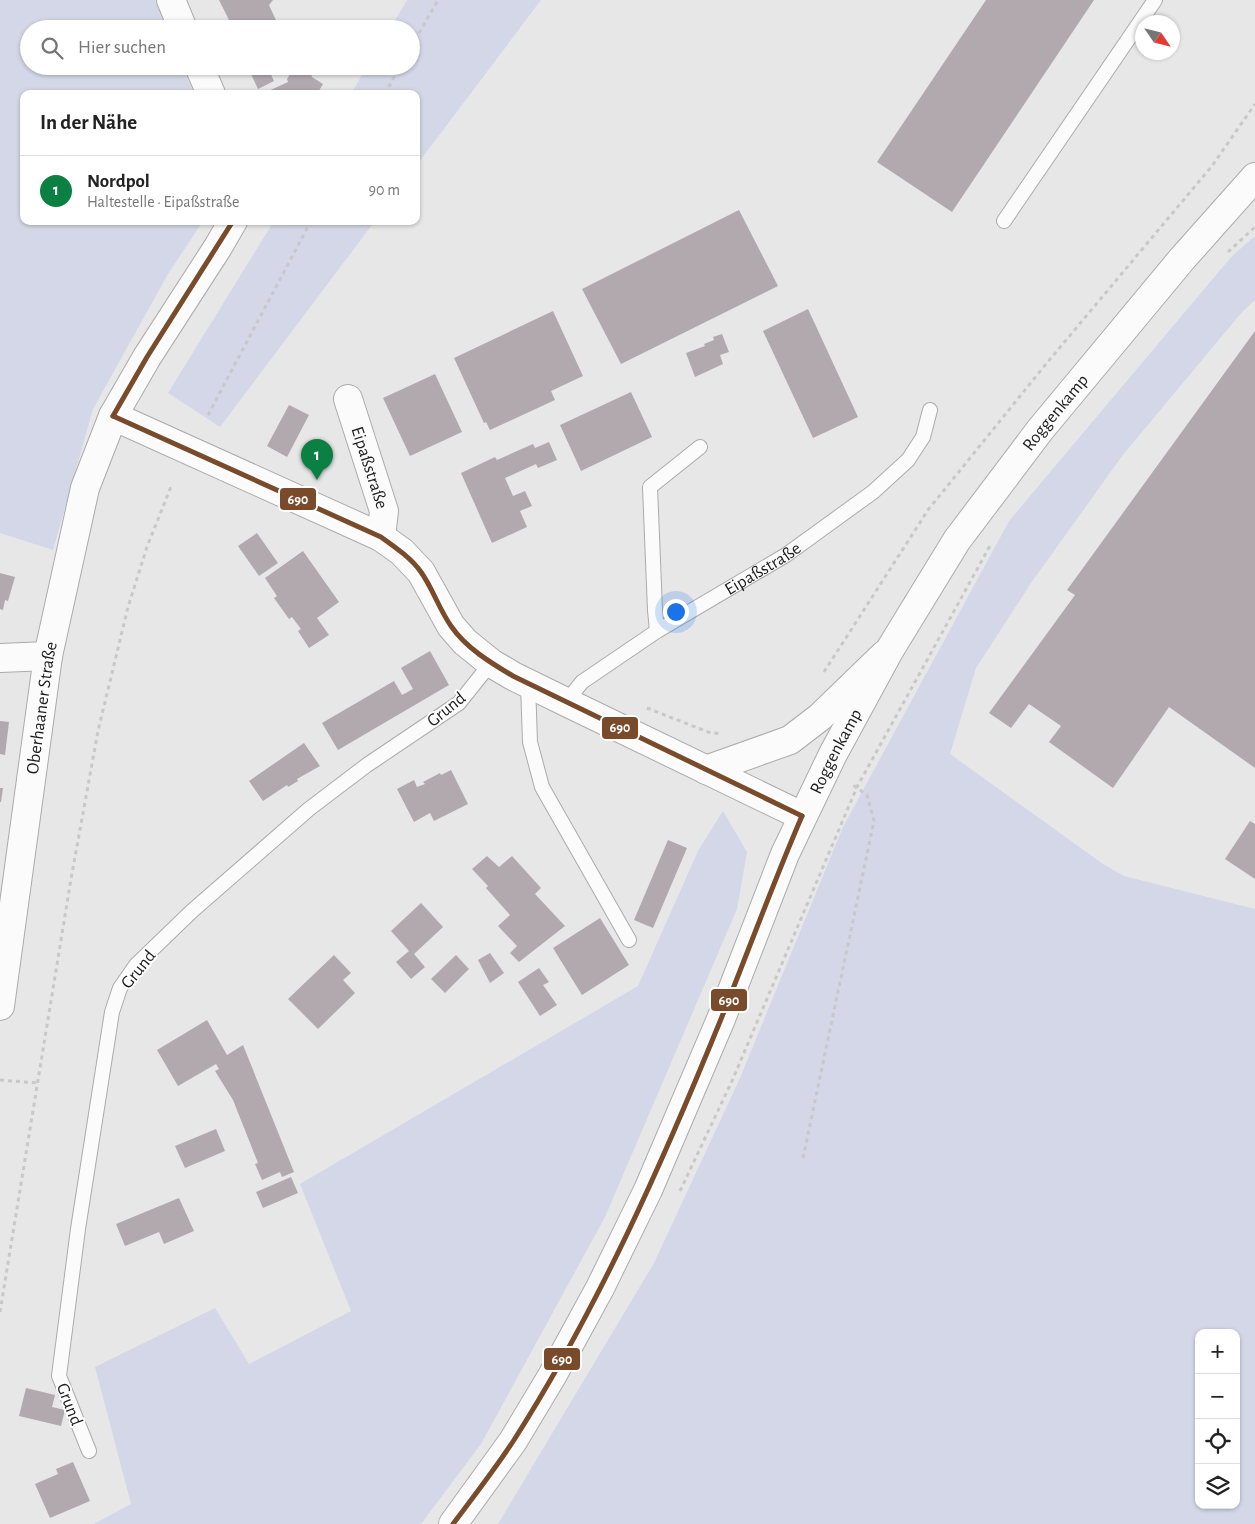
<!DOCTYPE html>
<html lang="de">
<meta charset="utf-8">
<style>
:root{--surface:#fff;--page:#f2f2f2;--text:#222;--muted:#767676;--line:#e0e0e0;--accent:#0b8043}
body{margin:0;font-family:"Alegreya Sans",sans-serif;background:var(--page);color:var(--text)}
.controls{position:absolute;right:15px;bottom:15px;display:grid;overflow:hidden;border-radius:10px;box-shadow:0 1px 4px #0004}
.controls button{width:45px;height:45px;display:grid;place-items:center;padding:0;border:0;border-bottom:1px solid var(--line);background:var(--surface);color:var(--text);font:25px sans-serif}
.compass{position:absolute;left:1135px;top:15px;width:45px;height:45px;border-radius:50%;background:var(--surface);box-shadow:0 1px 4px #0004;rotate:125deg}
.you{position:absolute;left:675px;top:611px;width:18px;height:18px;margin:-12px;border:4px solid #fff;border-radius:50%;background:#1a73e8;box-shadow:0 0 0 8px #1a73e833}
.badge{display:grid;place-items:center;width:32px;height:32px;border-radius:50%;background:var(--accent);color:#fff;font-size:16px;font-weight:700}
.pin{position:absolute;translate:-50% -41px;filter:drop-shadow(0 1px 2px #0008)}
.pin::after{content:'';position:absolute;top:26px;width:18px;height:15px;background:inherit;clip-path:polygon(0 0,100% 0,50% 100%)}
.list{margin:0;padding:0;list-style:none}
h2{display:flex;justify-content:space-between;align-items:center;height:65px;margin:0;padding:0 20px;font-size:21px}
h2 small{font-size:16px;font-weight:400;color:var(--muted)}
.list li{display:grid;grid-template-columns:32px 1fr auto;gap:15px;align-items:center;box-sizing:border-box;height:70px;padding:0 20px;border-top:1px solid var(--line)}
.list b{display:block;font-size:19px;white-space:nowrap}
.list p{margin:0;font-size:16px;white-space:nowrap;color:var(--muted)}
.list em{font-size:16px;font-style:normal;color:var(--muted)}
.icon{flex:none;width:28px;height:28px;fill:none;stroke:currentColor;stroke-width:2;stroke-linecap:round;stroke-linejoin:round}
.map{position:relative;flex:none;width:1255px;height:1524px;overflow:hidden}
.search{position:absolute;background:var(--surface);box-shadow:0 1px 4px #0004;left:20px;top:20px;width:400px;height:55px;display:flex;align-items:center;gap:12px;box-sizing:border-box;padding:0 18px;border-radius:28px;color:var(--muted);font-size:19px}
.panel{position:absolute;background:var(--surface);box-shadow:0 1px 4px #0004;left:20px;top:90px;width:400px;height:135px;border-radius:10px}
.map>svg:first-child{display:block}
.green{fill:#d3d7e7;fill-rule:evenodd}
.building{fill:#b1a9ae}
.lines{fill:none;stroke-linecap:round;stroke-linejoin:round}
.service-casing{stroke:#ababac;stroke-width:16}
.minor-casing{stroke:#ababac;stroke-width:30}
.tertiary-casing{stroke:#ababac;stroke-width:30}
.primary-casing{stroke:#ababac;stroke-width:30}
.path{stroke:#c8c8c9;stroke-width:3;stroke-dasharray:4 4;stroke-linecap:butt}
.service{stroke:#fbfbfc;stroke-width:14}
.minor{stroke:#fbfbfc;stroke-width:28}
.tertiary{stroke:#fbfbfc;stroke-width:28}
.primary{stroke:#fbfbfc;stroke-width:28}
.bus-1-casing{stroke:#fff;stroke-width:9}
.bus-1{stroke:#7a4b2a;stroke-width:5}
.labels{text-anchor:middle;stroke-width:4;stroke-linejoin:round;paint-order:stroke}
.street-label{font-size:18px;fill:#1c1c1d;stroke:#fff}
.line-badge{stroke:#fff;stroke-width:2}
.badge-label{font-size:14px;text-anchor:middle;font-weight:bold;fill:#fff}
</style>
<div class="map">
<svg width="1255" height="1524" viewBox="0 0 1255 1524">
<rect width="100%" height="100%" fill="#e7e7e8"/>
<!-- green -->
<g class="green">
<polygon points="0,0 155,0 167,29 29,29 29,66 182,66 194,94 24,94 24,221 203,221 168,274 93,409 53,550 0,533"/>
<polygon points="407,0 541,0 416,166 416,94 351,94 367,66 411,66 411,29 390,29"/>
<polygon points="274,221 375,221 220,427 168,393"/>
<path d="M1255,236V300L1242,312L1122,456L1031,583L976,668L950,754L1103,864L1124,876L1255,909V1524H498L654,1263L740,1078L843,827L1009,521L1232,256ZM1199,1333H1236V1505H1199Z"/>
<polygon points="723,811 747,852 737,909 605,1217 481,1444 421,1524 94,1524 131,1504 95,1367 215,1308 249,1364 351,1311 300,1184 638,986 698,851"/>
</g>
<!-- building -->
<g class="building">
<polygon points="219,0 273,0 269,5 280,29 229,29 228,26 231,24"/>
<polygon points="986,0 1094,0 952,212 877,162"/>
<polygon points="258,66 267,66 274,81 258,89 249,70"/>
<polygon points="295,66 304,66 310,70 312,77 323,84 317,94 262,94 288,82 287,79"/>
<polygon points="739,210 778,286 621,364 582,289"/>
<polygon points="808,309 858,417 813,438 763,331"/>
<polygon points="553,311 583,376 551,391 555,400 490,430 486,422 484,423 454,358"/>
<polygon points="1255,331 1255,768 1169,707 1113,788 1049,742 1061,726 1029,704 1011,728 989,713 1075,595 1067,590"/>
<polygon points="722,334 729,352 720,355 723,364 695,377 686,353 705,346 704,344 714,340 713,337"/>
<polygon points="435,374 462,432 410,456 383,398"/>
<polygon points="631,392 652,437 581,471 560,425"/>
<polygon points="289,405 309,415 287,457 267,446"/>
<polygon points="549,442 557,460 538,468 536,464 505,478 513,496 525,491 532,506 520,511 527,527 492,543 461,473 495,457 497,460 533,444 535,448"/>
<polygon points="257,533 278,563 259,576 238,546"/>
<polygon points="303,551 339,602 317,618 329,635 309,648 298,631 301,629 292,617 289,619 274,598 277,596 265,578"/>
<polygon points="0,573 15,577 8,601 5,600 3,610 0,609"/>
<polygon points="430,651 449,685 338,750 322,723 394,681 402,695 413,689 401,668"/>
<polygon points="0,721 9,722 5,755 0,754"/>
<polygon points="304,743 320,766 297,779 298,781 288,787 287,785 263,801 249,781"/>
<polygon points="451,770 468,804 434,821 430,813 414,822 397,789 414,780 417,787 425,784 423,782 440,773 441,775"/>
<polygon points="0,788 3,788 1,802 0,802"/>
<polygon points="1250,821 1255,824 1255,879 1225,859"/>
<polygon points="668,840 687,848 653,928 634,920"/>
<polygon points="487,856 499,867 512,856 541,888 535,894 565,926 519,962 510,953 517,946 498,926 510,915 486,888 488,886 472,869"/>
<polygon points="421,903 443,927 414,954 425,967 411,979 396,962 409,951 391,931"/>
<polygon points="600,918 629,965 582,995 553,948"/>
<polygon points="490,953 504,973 490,983 478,960"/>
<polygon points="334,955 351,973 343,980 355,993 318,1029 288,999"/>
<polygon points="456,955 469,969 445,993 431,979"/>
<polygon points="539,968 549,982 543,985 557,1005 540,1016 518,982"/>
<polygon points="207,1020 227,1055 243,1045 294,1172 282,1177 280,1172 262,1180 255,1164 258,1163 233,1100 215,1071 219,1069 216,1064 178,1086 157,1050"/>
<polygon points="216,1129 225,1151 185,1168 175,1146"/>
<polygon points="291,1177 298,1193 263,1208 256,1192"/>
<polygon points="179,1198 194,1231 164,1244 159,1232 125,1246 116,1224"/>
<polygon points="26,1388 55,1395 52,1407 65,1410 61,1426 19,1416"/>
<polygon points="73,1462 90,1501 50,1518 35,1484 58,1474 56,1469"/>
</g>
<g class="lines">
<defs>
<g id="service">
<polyline points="1004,221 1155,0"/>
<polyline points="657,631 655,610 650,487 700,447"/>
<polyline points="528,684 530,742 542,787 629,940"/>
<path id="s1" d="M566,702L582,682L657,631L786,555L873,492L908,460L923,437L930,410"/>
<polyline points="89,1451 59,1376 78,1229 112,1012 120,988 136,965 192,911 309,809 367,765 459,703 491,663"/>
</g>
<g id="minor">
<polyline points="171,0 183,29"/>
<polyline points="199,66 211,94"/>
<path id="s2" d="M348,399L384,511L381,537"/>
<polyline points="113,416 147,357 218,247 233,221"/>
<polyline points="0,658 48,656"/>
</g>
<g id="tertiary">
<polyline points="706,770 790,740 820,717 884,655"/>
<path id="s3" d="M0,1006L48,656L85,488L113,416L381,537L402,552L421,572L451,626L465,642L491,663L513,676L566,702L802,816"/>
</g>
<g id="primary">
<path id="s4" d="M453,1524L513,1441L552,1376L600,1288L648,1190L721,1019L785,854L833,754L889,651L957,540L1040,430L1182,259L1255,177"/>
</g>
</defs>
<!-- service casing -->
<use href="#service" class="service-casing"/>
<!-- minor casing -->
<use href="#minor" class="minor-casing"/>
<!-- tertiary casing -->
<use href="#tertiary" class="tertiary-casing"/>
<!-- primary casing -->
<use href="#primary" class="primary-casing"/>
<!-- path -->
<g class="path">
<polyline points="411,47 438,0"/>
<polyline points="385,94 400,66"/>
<polyline points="1228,252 1255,227"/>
<polyline points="208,415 311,221"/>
<polyline points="824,672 928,510 1046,364 1212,166 1255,104"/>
<polyline points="647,708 708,732 721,734"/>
<polyline points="0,1080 38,1083"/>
<polyline points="803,1158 874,821 867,795 850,783"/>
<polyline points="680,1191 732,1081 857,787 991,544"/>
<polyline points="0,1312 71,879 98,731 128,607 147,547 172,484"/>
</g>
<!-- service -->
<use href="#service" class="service"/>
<!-- minor -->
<use href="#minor" class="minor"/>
<!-- tertiary -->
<use href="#tertiary" class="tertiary"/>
<!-- primary -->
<use href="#primary" class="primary"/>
<defs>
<g id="bus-1">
<path d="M113,416L381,537C395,547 411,558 421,572C433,589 439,609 451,626C466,648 491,663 513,676L802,816"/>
<polyline points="113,416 147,357 233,221"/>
<path d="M453,1524C474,1496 495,1469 514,1440C598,1308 662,1164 721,1019C748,952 773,883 802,816"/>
</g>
</defs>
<!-- bus-1 casing -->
<use href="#bus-1" class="bus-1-casing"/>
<!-- bus-1 -->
<use href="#bus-1" class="bus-1"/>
</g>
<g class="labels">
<!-- street labels -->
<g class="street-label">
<text dy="6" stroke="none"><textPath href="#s4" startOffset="1270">Roggenkamp</textPath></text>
<text dy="6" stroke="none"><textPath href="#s2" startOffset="72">Eipaßstraße</textPath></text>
<text dy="6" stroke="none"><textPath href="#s1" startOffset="239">Eipaßstraße</textPath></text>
<text dy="6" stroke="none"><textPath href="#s3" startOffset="301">Oberhaaner Straße</textPath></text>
<text transform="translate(446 709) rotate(-39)" y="6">Grund</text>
<text dy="6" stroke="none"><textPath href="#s4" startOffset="865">Roggenkamp</textPath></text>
<text transform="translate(138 969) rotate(-51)" y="6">Grund</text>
<text transform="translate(70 1404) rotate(69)" y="6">Grund</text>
</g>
</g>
<g class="line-badge">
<rect x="279" y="487" width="38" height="24" rx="5" fill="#7a4b2a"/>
<rect x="601" y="716" width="38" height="24" rx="5" fill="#7a4b2a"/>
<rect x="710" y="988" width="38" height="24" rx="5" fill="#7a4b2a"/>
<rect x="543" y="1347" width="38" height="24" rx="5" fill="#7a4b2a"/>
</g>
<g class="badge-label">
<text x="298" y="504">690</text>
<text x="620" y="732">690</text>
<text x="729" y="1005">690</text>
<text x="562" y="1364">690</text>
</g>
</svg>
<div class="controls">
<button>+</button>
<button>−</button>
<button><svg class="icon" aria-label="locate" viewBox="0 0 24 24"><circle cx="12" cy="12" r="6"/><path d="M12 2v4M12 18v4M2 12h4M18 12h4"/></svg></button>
<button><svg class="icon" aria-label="layers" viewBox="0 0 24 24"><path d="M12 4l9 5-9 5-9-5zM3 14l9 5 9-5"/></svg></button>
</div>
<svg class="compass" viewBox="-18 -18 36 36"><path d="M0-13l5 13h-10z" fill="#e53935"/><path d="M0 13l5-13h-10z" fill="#767676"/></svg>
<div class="you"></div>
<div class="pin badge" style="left:317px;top:480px">1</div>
<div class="search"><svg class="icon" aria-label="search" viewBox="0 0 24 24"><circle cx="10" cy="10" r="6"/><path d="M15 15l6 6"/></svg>Hier suchen</div>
<section class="panel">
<h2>In der Nähe<small></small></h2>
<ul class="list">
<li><span class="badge">1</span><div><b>Nordpol</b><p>Haltestelle · Eipaßstraße</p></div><em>90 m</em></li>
</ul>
</section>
</div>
